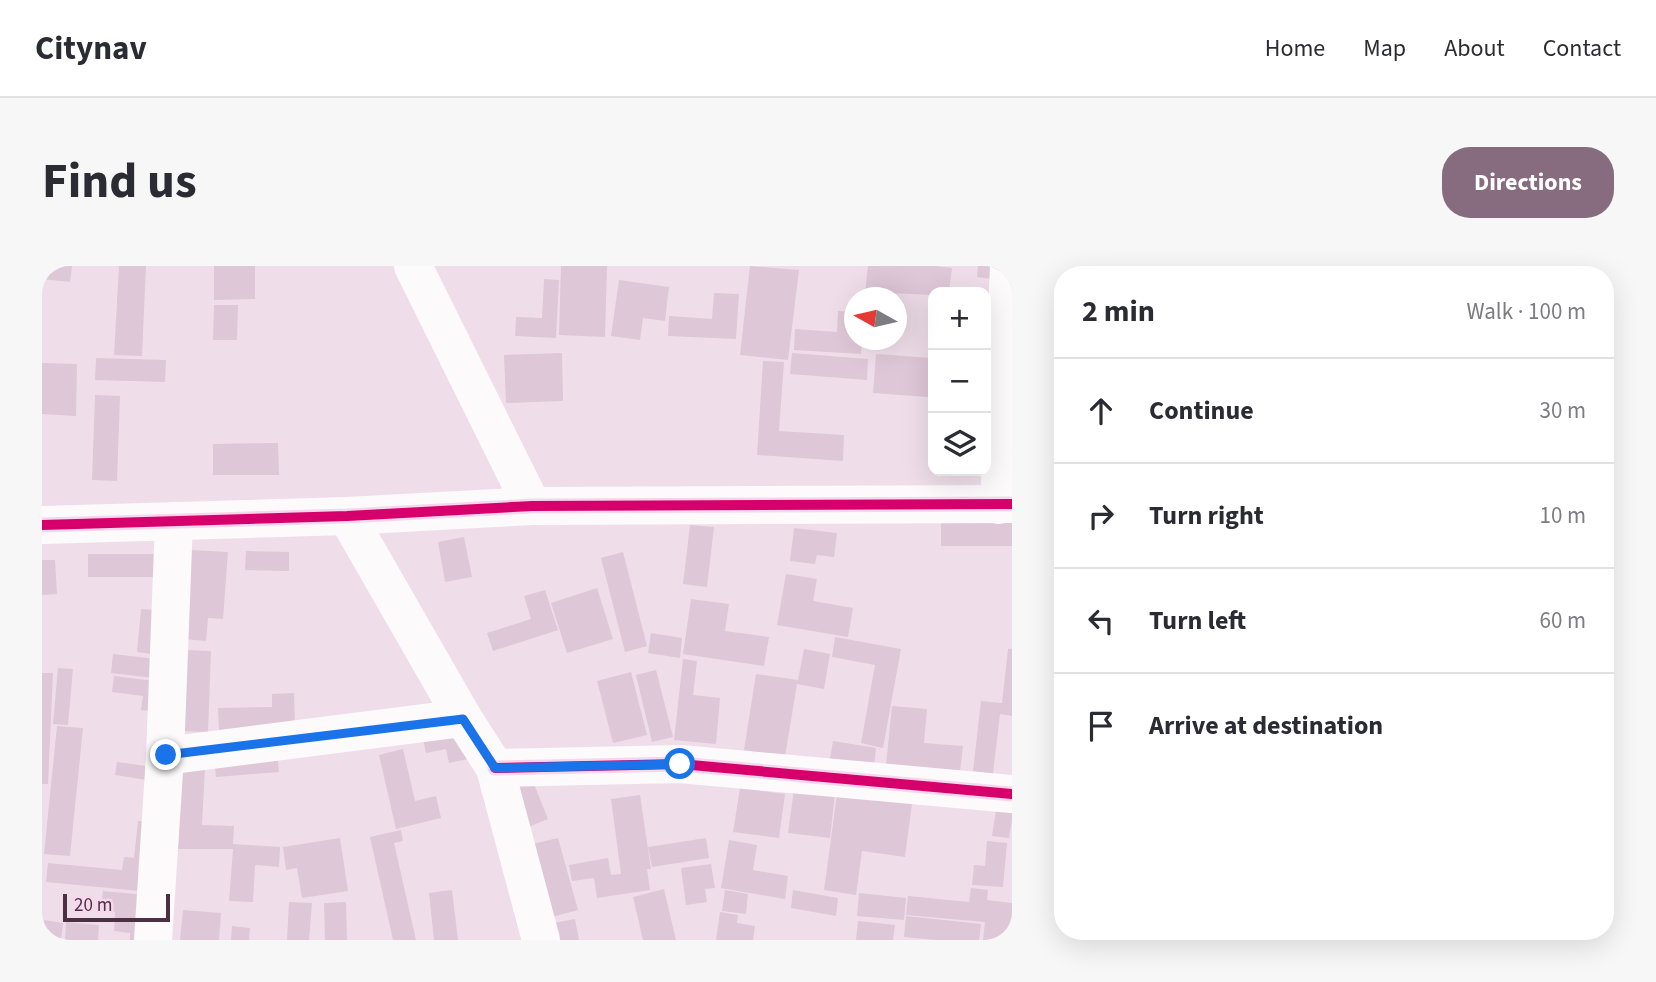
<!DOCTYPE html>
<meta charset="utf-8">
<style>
:root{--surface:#fff;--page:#f7f7f7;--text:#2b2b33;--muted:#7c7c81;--line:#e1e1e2;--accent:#866c7e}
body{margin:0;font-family:"Source Sans 3",sans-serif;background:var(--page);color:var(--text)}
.controls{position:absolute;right:21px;top:21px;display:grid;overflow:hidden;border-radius:14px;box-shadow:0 7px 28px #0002}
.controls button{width:63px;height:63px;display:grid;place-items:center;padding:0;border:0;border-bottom:2px solid var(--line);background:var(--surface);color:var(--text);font:35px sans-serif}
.compass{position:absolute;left:802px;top:21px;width:63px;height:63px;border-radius:50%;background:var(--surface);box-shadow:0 7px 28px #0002;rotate:278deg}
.scale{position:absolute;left:21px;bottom:18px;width:107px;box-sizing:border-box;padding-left:7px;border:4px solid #4d2f44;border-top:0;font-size:19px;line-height:24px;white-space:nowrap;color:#4d2f44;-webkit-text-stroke:5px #f6d7eb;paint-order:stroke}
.stop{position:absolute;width:21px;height:21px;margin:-16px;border:5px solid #1a73e8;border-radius:50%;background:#fff}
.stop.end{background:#1a73e8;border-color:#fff;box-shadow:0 2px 7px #0008}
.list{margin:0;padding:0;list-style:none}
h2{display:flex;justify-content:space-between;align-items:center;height:91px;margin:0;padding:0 28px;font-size:30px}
h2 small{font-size:23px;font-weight:400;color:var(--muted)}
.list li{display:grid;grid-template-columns:46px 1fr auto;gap:21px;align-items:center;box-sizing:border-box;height:105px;padding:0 28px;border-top:2px solid var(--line)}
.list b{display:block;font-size:26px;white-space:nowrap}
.list em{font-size:23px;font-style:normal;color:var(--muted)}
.icon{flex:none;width:38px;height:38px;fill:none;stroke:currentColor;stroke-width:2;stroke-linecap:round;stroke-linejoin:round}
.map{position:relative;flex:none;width:970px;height:674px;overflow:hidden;border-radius:28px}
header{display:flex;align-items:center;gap:42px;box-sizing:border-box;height:98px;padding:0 35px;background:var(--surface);border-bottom:2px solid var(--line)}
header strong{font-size:33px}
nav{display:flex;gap:38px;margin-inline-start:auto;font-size:24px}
.intro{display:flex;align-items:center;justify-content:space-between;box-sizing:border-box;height:168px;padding:0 42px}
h1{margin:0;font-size:49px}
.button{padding:18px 32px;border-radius:28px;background:var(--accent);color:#fff;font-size:24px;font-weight:700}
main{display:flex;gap:42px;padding:0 42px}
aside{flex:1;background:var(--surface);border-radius:28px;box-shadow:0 7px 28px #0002}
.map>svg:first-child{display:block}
.building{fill:#dec7d7}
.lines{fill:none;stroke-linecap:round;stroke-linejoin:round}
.minor{stroke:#fdfafc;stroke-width:38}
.cycleway-casing{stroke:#f6d7eb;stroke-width:15}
.cycleway{stroke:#d6006c;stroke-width:10}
.route{stroke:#1a73e8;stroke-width:9}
</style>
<header>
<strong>Citynav</strong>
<nav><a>Home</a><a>Map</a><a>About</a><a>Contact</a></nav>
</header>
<div class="intro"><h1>Find us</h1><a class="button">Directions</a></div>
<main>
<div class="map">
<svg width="970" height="674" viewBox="0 0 970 674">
<rect width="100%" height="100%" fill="#efdee9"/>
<!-- building -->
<g class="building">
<polygon points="0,0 30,0 28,16 0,13"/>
<polygon points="77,0 104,0 100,90 72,89"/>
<polygon points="172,0 213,0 213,33 172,34"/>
<polygon points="519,0 565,0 563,71 517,69"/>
<polygon points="708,0 757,4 746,94 698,89"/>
<polygon points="826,0 893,0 910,2 907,26 891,26 891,29 823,26"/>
<polygon points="936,0 959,0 957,14 935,11"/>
<polygon points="502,13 517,14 514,72 473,70 474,51 500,52"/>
<polygon points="577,14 627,21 623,55 601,52 598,74 569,70"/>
<polygon points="672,27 697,28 694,73 626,70 627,50 670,53"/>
<polygon points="172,39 196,39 195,74 171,74"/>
<polygon points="796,45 813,46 813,74 820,74 819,88 752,84 753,63 795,66"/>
<polygon points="520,87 521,135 464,137 462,89"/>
<polygon points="750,87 826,93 825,114 748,108"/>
<polygon points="834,88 890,92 886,131 831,127"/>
<polygon points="54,92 124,94 123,116 53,114"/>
<polygon points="721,95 742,96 737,165 802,169 801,195 715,189"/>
<polygon points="0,97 35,98 34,150 0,148"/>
<polygon points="53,129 78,130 75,215 50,214"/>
<polygon points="236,177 237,209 171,209 171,178"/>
<rect x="899" y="250" width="71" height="30"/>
<polygon points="648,259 672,261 665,321 641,318"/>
<polygon points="752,262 795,267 792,291 775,289 773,298 748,295"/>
<polygon points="422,271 430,311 403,316 396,276"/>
<polygon points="148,284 186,286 181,353 166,352 164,375 142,373"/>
<polygon points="204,285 247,286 247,305 203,304"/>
<polygon points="581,286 605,380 583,386 559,292"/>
<rect x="46" y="288" width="67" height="23"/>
<polygon points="0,294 13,294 15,328 0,329"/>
<polygon points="744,308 775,313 771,335 811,342 806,371 735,359"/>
<polygon points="555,322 571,373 525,387 509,337"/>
<polygon points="503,324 516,364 451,385 445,367 489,353 482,330"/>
<polygon points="649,333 687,338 683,365 727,371 722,400 641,388"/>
<polygon points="99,343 122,345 117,389 95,386"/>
<polygon points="609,367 640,372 638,392 606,387"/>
<polygon points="793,371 859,383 841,482 819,477 833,399 790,391"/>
<polygon points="762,383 788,388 782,423 755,418 743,491 702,484 714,408 756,414"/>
<polygon points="966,383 970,383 970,450 958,448 951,508 931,505 939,435 960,437"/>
<polygon points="143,384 169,385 166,466 139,465"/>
<polygon points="71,388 123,394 120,413 69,407"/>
<polygon points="641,393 655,395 651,429 678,432 674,478 632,474"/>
<polygon points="16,402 31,403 26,459 11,458"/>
<polygon points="614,404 631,471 610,476 594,409"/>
<polygon points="589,406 605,469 571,477 555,415"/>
<polygon points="0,407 11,407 6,518 0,518"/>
<polygon points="72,410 120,416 117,446 99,444 101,430 70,426"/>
<polygon points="252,427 253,462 177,464 176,442 230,441 230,428"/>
<polygon points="850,440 885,443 882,477 921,480 918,506 844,499"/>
<polygon points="15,460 41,462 28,590 2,588"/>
<polygon points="418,460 426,493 407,497 404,483 384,487 380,469"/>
<polygon points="791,475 834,482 832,500 788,493"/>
<polygon points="361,483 373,535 394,530 399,552 354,563 337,489"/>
<polygon points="235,486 237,506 174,511 172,491"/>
<polygon points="75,496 119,502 117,516 73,509"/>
<polygon points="139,501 163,502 160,559 192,560 191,578 238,581 237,601 213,599 211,636 187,635 191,583 136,583"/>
<polygon points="489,511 506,553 484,562 468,519"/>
<polygon points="698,522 743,528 737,572 691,566"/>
<polygon points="752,523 793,528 788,572 746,567"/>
<polygon points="795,528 871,530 863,591 820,585 814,629 782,624"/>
<polygon points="598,529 609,603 605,603 608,624 555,632 552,612 530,615 527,599 566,592 569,609 579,608 569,533"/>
<polygon points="956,532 970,534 970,554 967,572 950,570"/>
<polygon points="96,555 115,557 109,626 4,616 6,597 80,604 82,591 92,592"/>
<polygon points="359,564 361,575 352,577 374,674 351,674 328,571"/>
<polygon points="298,572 306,625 260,632 255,602 244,604 241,581"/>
<polygon points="516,572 536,644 510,651 491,578"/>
<polygon points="664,572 667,592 610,601 606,581"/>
<polygon points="687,574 715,579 711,604 746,610 743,633 679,622"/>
<polygon points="945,575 965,577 961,621 930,619 932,599 943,600"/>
<polygon points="669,598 673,622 663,623 665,636 644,639 639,602"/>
<polygon points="929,622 946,624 945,634 970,637 970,674 941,674 943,656 864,649 866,630 927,636"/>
<polygon points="622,623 634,674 601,674 591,631"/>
<polygon points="410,624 416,674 392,674 387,627"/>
<polygon points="683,624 706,628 704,648 680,645"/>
<polygon points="751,624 796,632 794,650 749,642"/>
<polygon points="61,625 113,630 109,674 88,674 88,667 72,665 73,646 58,645"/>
<polygon points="817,627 864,632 862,654 815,650"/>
<polygon points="247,636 270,637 267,674 245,674"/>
<polygon points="304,636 305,674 283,674 282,637"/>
<polygon points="141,644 179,647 177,674 138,674"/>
<polygon points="678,646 696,649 695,657 713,660 711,674 674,674"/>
<polygon points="864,650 939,658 937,674 894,674 862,671"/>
<polygon points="533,653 537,674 516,674 512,657"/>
<polygon points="2,654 21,657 19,674 0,674"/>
<polygon points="816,655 853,659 851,674 814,674"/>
<polygon points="24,656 57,659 56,674 23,674"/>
<polygon points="190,660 208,662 207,674 189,674"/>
</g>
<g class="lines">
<!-- minor -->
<g class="minor">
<polyline points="371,0 490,240"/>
<polyline points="957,239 967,0"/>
<polyline points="305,250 421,452 453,502 499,674"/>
<polyline points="0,259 305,250 490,240 970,238"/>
<polyline points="123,490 421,452"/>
<polyline points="453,502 638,498 970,528"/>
<polyline points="111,674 123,490 132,255"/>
</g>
<defs>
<g id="cycleway">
<polyline points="0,259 305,250 490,240 970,238"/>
<polyline points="453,502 638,498 970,528"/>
</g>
</defs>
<!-- cycleway casing -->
<use href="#cycleway" class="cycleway-casing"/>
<!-- cycleway -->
<use href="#cycleway" class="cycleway"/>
</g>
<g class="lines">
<!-- route -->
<polyline class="route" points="124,489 421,453 453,502 638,498"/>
</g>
</svg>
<div class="controls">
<button>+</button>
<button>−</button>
<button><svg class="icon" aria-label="layers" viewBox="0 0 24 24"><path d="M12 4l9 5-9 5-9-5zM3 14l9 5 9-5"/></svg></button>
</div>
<svg class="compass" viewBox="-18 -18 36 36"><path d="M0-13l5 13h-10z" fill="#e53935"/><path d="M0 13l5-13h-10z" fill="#7c7c81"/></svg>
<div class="scale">20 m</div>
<div class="stop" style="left:638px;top:498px"></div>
<div class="stop end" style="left:124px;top:489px"></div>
</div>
<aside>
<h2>2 min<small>Walk · 100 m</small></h2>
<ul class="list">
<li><svg class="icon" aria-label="ahead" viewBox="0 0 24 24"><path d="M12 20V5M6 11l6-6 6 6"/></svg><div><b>Continue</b></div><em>30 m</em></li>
<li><svg class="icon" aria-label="right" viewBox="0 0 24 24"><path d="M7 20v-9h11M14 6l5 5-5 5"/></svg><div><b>Turn right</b></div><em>10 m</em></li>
<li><svg class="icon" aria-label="left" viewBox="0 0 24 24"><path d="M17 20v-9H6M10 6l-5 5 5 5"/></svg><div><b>Turn left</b></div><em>60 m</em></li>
<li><svg class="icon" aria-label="arrive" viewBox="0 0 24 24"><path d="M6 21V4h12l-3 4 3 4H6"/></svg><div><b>Arrive at destination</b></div></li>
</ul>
</aside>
</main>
